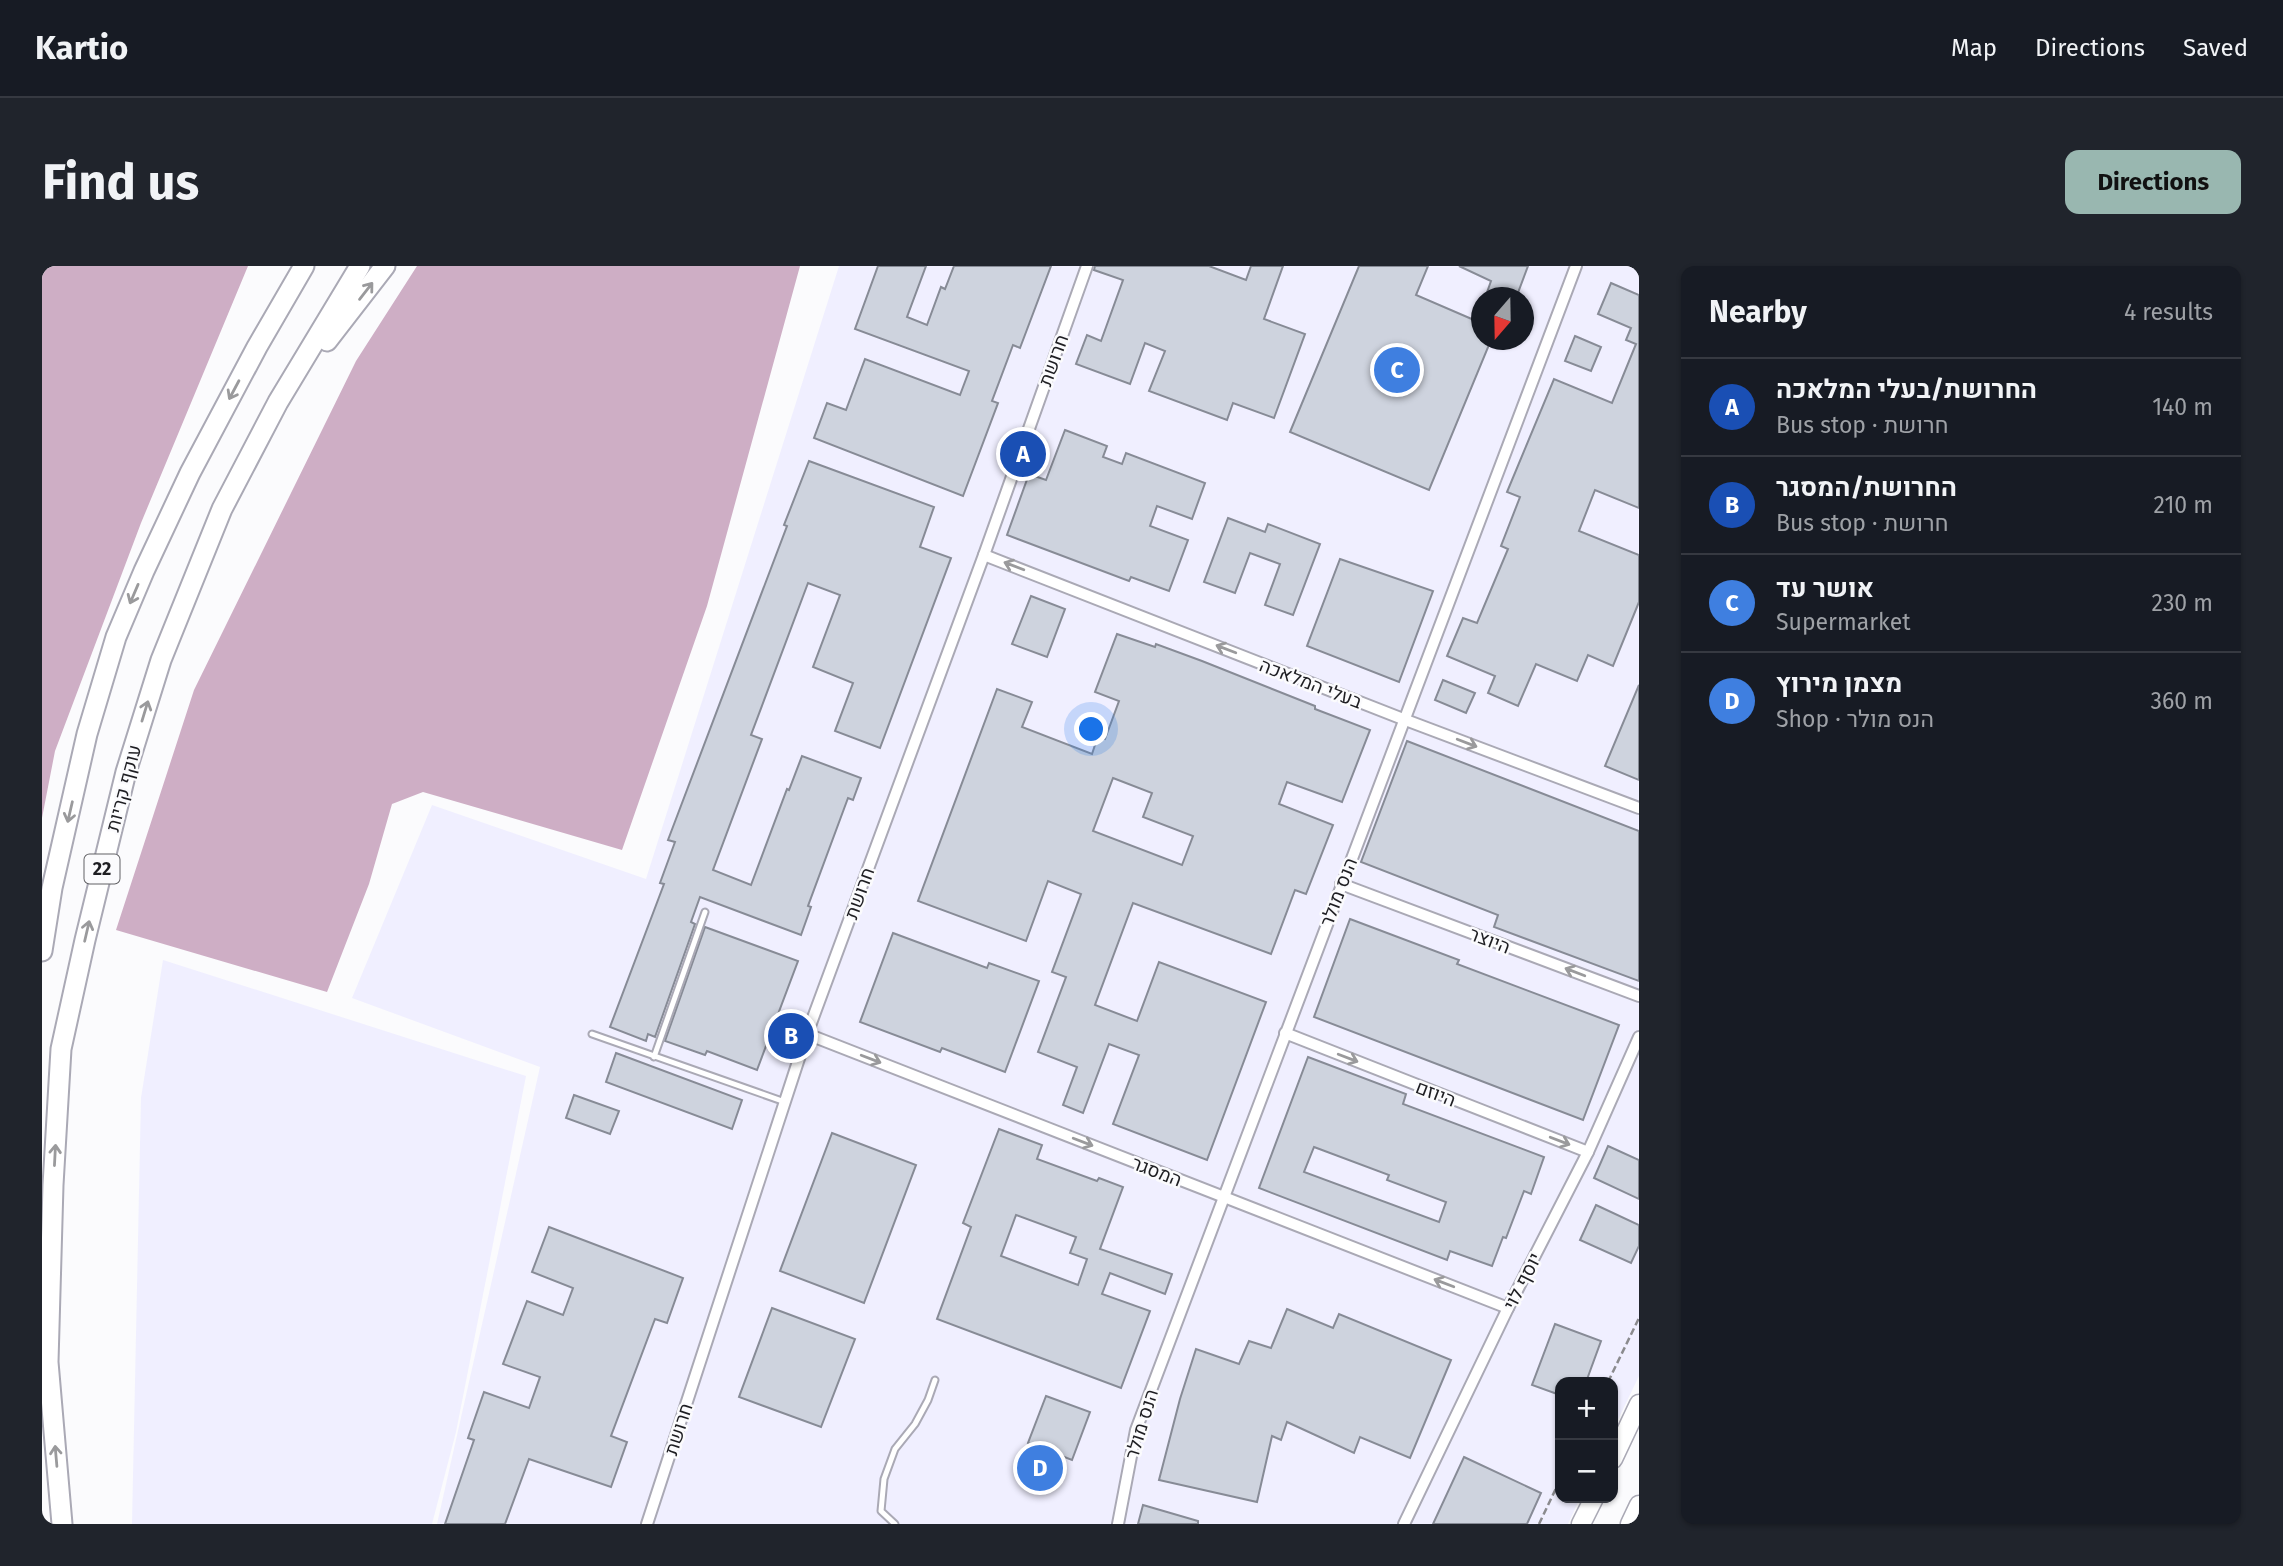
<!DOCTYPE html>
<meta charset="utf-8">
<style>
:root{--surface:#171b24;--page:#20242c;--text:#f1f3f6;--muted:#9ea1a6;--line:#363941;--accent:#99b7b0}
body{margin:0;font-family:"Fira Sans",Heebo,sans-serif;background:var(--page);color:var(--text)}
.controls{position:absolute;right:21px;bottom:21px;display:grid;overflow:hidden;border-radius:14px;box-shadow:0 2px 5px #0004}
.controls button{width:63px;height:63px;display:grid;place-items:center;padding:0;border:0;border-bottom:2px solid var(--line);background:var(--surface);color:var(--text);font:35px sans-serif}
.compass{position:absolute;left:1429px;top:21px;width:63px;height:63px;border-radius:50%;background:var(--surface);box-shadow:0 2px 5px #0004;rotate:200deg}
.you{position:absolute;left:1050px;top:464px;width:24px;height:24px;margin:-18px;border:5px solid #fff;border-radius:50%;background:#1a73e8;box-shadow:0 0 0 10px #1a73e833}
.badge{display:grid;place-items:center;width:46px;height:46px;border-radius:50%;background:var(--accent);color:#fff;font-size:23px;font-weight:700}
.pin{position:absolute;translate:-50% -50%;border:4px solid #fff;box-shadow:0 2px 7px #0006}
.list{margin:0;padding:0;list-style:none}
h2{display:flex;justify-content:space-between;align-items:center;height:91px;margin:0;padding:0 28px;font-size:30px}
h2 small{font-size:23px;font-weight:400;color:var(--muted)}
.list li{display:grid;grid-template-columns:46px 1fr auto;gap:21px;align-items:center;box-sizing:border-box;height:98px;padding:0 28px;border-top:2px solid var(--line)}
.list b{display:block;font-size:26px;white-space:nowrap}
.list p{margin:0;font-size:23px;white-space:nowrap;color:var(--muted)}
.list em{font-size:23px;font-style:normal;color:var(--muted)}
.map{position:relative;flex:none;width:1597px;height:1258px;overflow:hidden;border-radius:14px}
header{display:flex;align-items:center;gap:42px;box-sizing:border-box;height:98px;padding:0 35px;background:var(--surface);border-bottom:2px solid var(--line)}
header strong{font-size:33px}
nav{display:flex;gap:38px;margin-inline-start:auto;font-size:24px}
.intro{display:flex;align-items:center;justify-content:space-between;box-sizing:border-box;height:168px;padding:0 42px}
h1{margin:0;font-size:49px}
.button{padding:18px 32px;border-radius:14px;background:var(--accent);color:#111;font-size:24px;font-weight:700}
main{display:flex;gap:42px;padding:0 42px}
aside{flex:1;background:var(--surface);border-radius:14px;box-shadow:0 2px 5px #0004}
.map>svg:first-child{display:block}
.built{fill:#f0efff;fill-rule:evenodd}
.forest{fill:#ceaec5}
.building{fill:#ced3de;stroke:#878b96;stroke-width:2;fill-rule:evenodd}
.lines{fill:none;stroke-linecap:round;stroke-linejoin:round}
.service-casing{stroke:#aaa9b5;stroke-width:9}
.minor-casing{stroke:#aaa9b5;stroke-width:14}
.trunk-casing{stroke:#aaa9b5;stroke-width:21}
.motorway-casing{stroke:#aaa9b5;stroke-width:23}
.path{stroke:#8b8b8e;stroke-width:2.5;stroke-dasharray:7 3.5;stroke-linecap:butt}
.service{stroke:#fff;stroke-width:5}
.minor{stroke:#fff;stroke-width:10}
.trunk{stroke:#fff;stroke-width:18}
.motorway{stroke:#fff;stroke-width:19}
.oneway{stroke:#9a9a9c}
.labels{text-anchor:middle;stroke-width:5;stroke-linejoin:round;paint-order:stroke}
.shield{fill:#fbfbfd;stroke:#606064;stroke-width:2}
.shield-label{font-size:18px;font-weight:bold;fill:#1e1e22}
.street-label{font-size:19px;fill:#1e1e22;stroke:#fbfbfd}
</style>
<header>
<strong>Kartio</strong>
<nav><a>Map</a><a>Directions</a><a>Saved</a></nav>
</header>
<div class="intro"><h1>Find us</h1><a class="button">Directions</a></div>
<main>
<div class="map">
<svg width="1597" height="1258" viewBox="0 0 1597 1258">
<rect width="100%" height="100%" fill="#fbfbfd"/>
<!-- built -->
<g class="built">
<path d="M797,0H1590L1597,3V1110L1571,1164V1116H1518V1232H1538L1526,1258H395L498,801L310,732L390,539L604,613ZM1440,32H1482V74H1440Z"/>
<polygon points="121,694 484,810 414,1166 390,1258 90,1258 99,832"/>
</g>
<!-- forest -->
<g class="forest">
<polygon points="0,0 206,0 99,257 13,485 0,552"/>
<polygon points="375,0 758,0 665,340 580,584 381,526 350,538 327,618 285,726 74,664 152,424 314,95"/>
</g>
<!-- building -->
<g class="building">
<polygon points="836,0 884,0 865,51 885,59 899,21 903,23 912,0 1009,0 978,82 971,79 950,135 956,137 921,230 772,172 785,137 804,144 823,93 918,129 927,105 813,63"/>
<polygon points="1053,0 1167,0 1204,14 1209,0 1241,0 1222,53 1263,68 1232,152 1191,137 1185,154 1107,125 1123,85 1103,77 1088,118 1034,98 1045,69 1059,75 1081,14 1052,4"/>
<polygon points="1317,0 1386,0 1374,29 1439,57 1439,74 1449,74 1387,224 1248,166"/>
<polygon points="1417,0 1486,0 1474,32 1443,32 1449,15"/>
<polygon points="1569,17 1597,29 1597,242 1553,224 1537,265 1597,289 1597,336 1571,400 1546,389 1535,415 1494,398 1476,440 1446,427 1453,410 1405,390 1421,352 1435,357 1466,283 1459,280 1478,231 1465,226 1512,113 1570,137 1594,78 1584,74 1589,62 1556,48"/>
<polygon points="1533,70 1559,81 1549,105 1523,95"/>
<polygon points="1023,164 1065,180 1061,191 1080,198 1084,187 1163,217 1150,253 1115,240 1108,260 1146,274 1127,325 1089,311 1087,315 965,269 987,208 1004,214"/>
<polygon points="767,195 892,241 878,281 909,292 838,482 793,465 811,417 771,401 798,329 766,317 709,469 720,473 671,604 709,619 745,523 747,524 760,490 819,512 811,534 806,532 766,640 769,641 759,669 658,631 649,656 653,658 613,771 606,768 604,775 568,761 622,618 618,617 633,576 626,574 745,260 742,259"/>
<polygon points="1186,252 1223,266 1226,258 1278,278 1251,349 1223,339 1238,298 1208,287 1193,327 1162,316"/>
<polygon points="1298,293 1391,325 1357,416 1265,380"/>
<polygon points="989,330 1023,343 1005,391 970,378"/>
<path d="M1075,368L1113,381L1114,378L1160,395L1273,440V443L1328,464L1300,536L1245,516L1237,538L1291,559L1264,628L1253,624L1229,688L1091,637L1053,739L1095,755L1117,696L1224,736L1165,894L1071,858L1097,789L1067,778L1041,847L1021,839L1035,801L996,786L1024,711L1010,706L1039,628L1006,615L984,675L876,635L955,423L990,436L980,461L1050,488L1056,470L1063,473L1077,435L1053,426ZM1071,512L1110,527L1101,551L1151,570L1140,599L1051,565Z"/>
<polygon points="1401,414 1433,427 1424,447 1393,434"/>
<polygon points="1597,419 1597,514 1563,500"/>
<polygon points="1365,475 1597,565 1597,715 1452,661 1456,649 1319,596"/>
<polygon points="1308,653 1417,694 1415,698 1577,759 1541,854 1272,751"/>
<polygon points="663,661 756,695 715,804 665,785 663,789 623,775"/>
<polygon points="851,667 945,702 947,697 997,715 963,806 900,782 898,786 818,756"/>
<polygon points="574,787 700,834 690,863 564,816"/>
<path d="M1266,791L1364,828L1361,838L1502,891L1489,928L1482,925L1464,972L1461,971L1450,1000L1408,985L1405,994L1217,922ZM1272,881L1347,909L1345,914L1404,936L1397,956L1262,906Z"/>
<polygon points="532,829 577,845 568,868 524,852"/>
<path d="M957,863L1000,879L995,893L1055,915L1057,912L1081,921L1058,983L1130,1008L1123,1028L1068,1007L1060,1028L1108,1045L1079,1122L895,1053L929,961L921,957ZM974,949L1034,971L1028,987L1045,993L1036,1019L959,990Z"/>
<polygon points="790,867 874,899 822,1037 738,1005"/>
<polygon points="1566,880 1597,894 1597,933 1552,912"/>
<polygon points="1554,939 1597,959 1597,980 1589,997 1538,974"/>
<polygon points="507,961 641,1012 625,1057 613,1053 569,1170 585,1176 569,1221 487,1193 463,1258 403,1258 432,1174 426,1172 442,1126 487,1142 498,1111 461,1098 485,1035 521,1049 531,1022 490,1006"/>
<polygon points="730,1042 813,1073 779,1161 697,1131"/>
<polygon points="1245,1043 1291,1062 1297,1048 1409,1094 1368,1192 1318,1171 1312,1187 1245,1156 1239,1174 1230,1170 1215,1236 1117,1214 1138,1133 1154,1083 1197,1098 1207,1075 1229,1082"/>
<polygon points="1513,1058 1559,1075 1544,1116 1518,1116 1518,1129 1490,1119"/>
<polygon points="1004,1130 1048,1146 1030,1194 986,1177"/>
<polygon points="1422,1191 1499,1227 1485,1258 1391,1258"/>
<polygon points="1101,1239 1156,1255 1156,1258 1096,1258"/>
</g>
<g class="lines">
<defs>
<g id="service">
<polyline points="550,768 743,836"/>
<polyline points="612,791 663,646"/>
<polyline points="853,1258 839,1245 842,1213 853,1183 873,1158 886,1134 893,1114"/>
</g>
<g id="minor">
<polyline points="942,289 1361,453 1597,542"/>
<polyline points="1299,618 1597,730"/>
<polyline points="1243,767 1546,886"/>
<polyline points="765,768 1466,1042"/>
<polyline points="605,1258 765,768 942,289 1045,0"/>
<polyline points="1076,1258 1094,1164 1534,0"/>
<polyline points="1362,1258 1466,1042 1546,886 1597,771"/>
</g>
<g id="trunk">
<polyline points="1571,1193 1597,1138"/>
<polyline points="1539,1258 1552,1232"/>
<polyline points="1588,1258 1597,1239"/>
</g>
<g id="motorway">
<polyline points="285,75 343,0"/>
<polyline points="0,685 10,622 45,468 74,371 102,305 148,207 215,81 262,0"/>
<polyline points="20,1258 6,1096 11,919 19,783 43,674 84,506 119,394 180,243 236,136 318,0"/>
</g>
</defs>
<!-- service casing -->
<use href="#service" class="service-casing"/>
<!-- minor casing -->
<use href="#minor" class="minor-casing"/>
<!-- trunk casing -->
<use href="#trunk" class="trunk-casing"/>
<!-- motorway casing -->
<use href="#motorway" class="motorway-casing"/>
<!-- path -->
<g class="path">
<polyline points="1566,1116 1597,1052"/>
<polyline points="1497,1258 1518,1214"/>
</g>
<!-- service -->
<use href="#service" class="service"/>
<!-- minor -->
<use href="#minor" class="minor"/>
<!-- trunk -->
<use href="#trunk" class="trunk"/>
<!-- motorway -->
<use href="#motorway" class="motorway"/>
</g>
<!-- one-way arrows -->
<defs><path id="oneway-shaft" d="M-6 0H5M1.5-3L5.5 0L1.5 3" fill="none" stroke-width="1.6" stroke-linecap="round" stroke-linejoin="round" transform="scale(1.75)"/></defs>
<g class="oneway">
<use href="#oneway-shaft" transform="translate(324 25) rotate(-52)"/>
<use href="#oneway-shaft" transform="translate(192 124) rotate(118)"/>
<use href="#oneway-shaft" transform="translate(972 300) rotate(-159)"/>
<use href="#oneway-shaft" transform="translate(92 328) rotate(113)"/>
<use href="#oneway-shaft" transform="translate(1184 383) rotate(-159)"/>
<use href="#oneway-shaft" transform="translate(103 445) rotate(-73)"/>
<use href="#oneway-shaft" transform="translate(1425 477) rotate(21)"/>
<use href="#oneway-shaft" transform="translate(28 546) rotate(103)"/>
<use href="#oneway-shaft" transform="translate(45 665) rotate(-77)"/>
<use href="#oneway-shaft" transform="translate(1533 706) rotate(-159)"/>
<use href="#oneway-shaft" transform="translate(1306 792) rotate(21)"/>
<use href="#oneway-shaft" transform="translate(829 793) rotate(21)"/>
<use href="#oneway-shaft" transform="translate(1518 875) rotate(21)"/>
<use href="#oneway-shaft" transform="translate(1041 876) rotate(21)"/>
<use href="#oneway-shaft" transform="translate(13 889) rotate(-87)"/>
<use href="#oneway-shaft" transform="translate(1402 1017) rotate(-159)"/>
<use href="#oneway-shaft" transform="translate(14 1190) rotate(-95)"/>
</g>
<g class="labels">
<!-- shield labels -->
<rect class="shield" x="42.5" y="588.5" width="35" height="29" rx="5"/>
<g class="shield-label">
<text x="60" y="609">22</text>
</g>
<!-- street labels -->
<g class="street-label">
<text transform="translate(1011 94) rotate(-70)" y="7">חרושת</text>
<text transform="translate(1269 417) rotate(21)" y="7">בעלי המלאכה</text>
<text transform="translate(81 522) rotate(-75)" y="7">עוקף קריות</text>
<text transform="translate(1296 626) rotate(-69)" y="7">הנס מולר</text>
<text transform="translate(817 627) rotate(-70)" y="7">חרושת</text>
<text transform="translate(1448 674) rotate(21)" y="7">היוצר</text>
<text transform="translate(1394 827) rotate(21)" y="7">היוזם</text>
<text transform="translate(1115 905) rotate(21)" y="7">המסגר</text>
<text transform="translate(1480 1015) rotate(-63)" y="7">יוסף לוי</text>
<text transform="translate(1099 1158) rotate(-73)" y="7">הנס מולר</text>
<text transform="translate(636 1163) rotate(-72)" y="7">חרושת</text>
</g>
</g>
</svg>
<div class="controls">
<button>+</button>
<button>−</button>
</div>
<svg class="compass" viewBox="-18 -18 36 36"><path d="M0-13l5 13h-10z" fill="#e53935"/><path d="M0 13l5-13h-10z" fill="#9ea1a6"/></svg>
<div class="you"></div>
<div class="pin badge" style="left:981px;top:188px;background:#1a4fb4">A</div>
<div class="pin badge" style="left:749px;top:770px;background:#1a4fb4">B</div>
<div class="pin badge" style="left:1355px;top:104px;background:#3f7fe0">C</div>
<div class="pin badge" style="left:998px;top:1202px;background:#3f7fe0">D</div>
</div>
<aside>
<h2>Nearby<small>4 results</small></h2>
<ul class="list">
<li><span class="badge" style="background:#1a4fb4">A</span><div><b>החרושת/בעלי המלאכה</b><p>Bus stop · חרושת</p></div><em>140 m</em></li>
<li><span class="badge" style="background:#1a4fb4">B</span><div><b>החרושת/המסגר</b><p>Bus stop · חרושת</p></div><em>210 m</em></li>
<li><span class="badge" style="background:#3f7fe0">C</span><div><b>אושר עד</b><p>Supermarket</p></div><em>230 m</em></li>
<li><span class="badge" style="background:#3f7fe0">D</span><div><b>מצמן מירוץ</b><p>Shop · הנס מולר</p></div><em>360 m</em></li>
</ul>
</aside>
</main>
